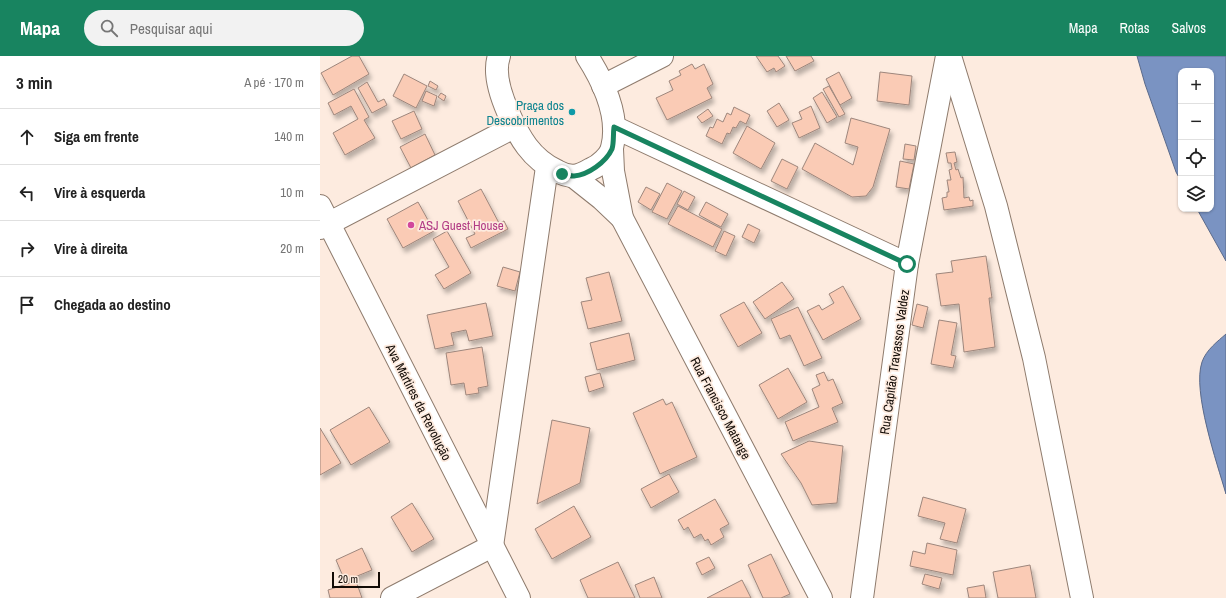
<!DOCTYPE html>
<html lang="pt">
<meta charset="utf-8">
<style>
:root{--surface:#fff;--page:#f2f2f2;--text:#222;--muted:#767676;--line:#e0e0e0;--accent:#188460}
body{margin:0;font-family:"Archivo Narrow",sans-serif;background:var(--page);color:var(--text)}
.controls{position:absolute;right:12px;top:12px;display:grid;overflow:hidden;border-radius:8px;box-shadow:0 1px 3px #0004}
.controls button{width:36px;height:36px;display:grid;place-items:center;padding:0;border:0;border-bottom:1px solid var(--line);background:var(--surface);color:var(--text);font:20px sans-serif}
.scale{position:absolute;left:12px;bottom:10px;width:48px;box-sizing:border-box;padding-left:4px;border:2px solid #120b06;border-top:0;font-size:11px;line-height:14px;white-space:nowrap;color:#120b06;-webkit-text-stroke:3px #fdebdf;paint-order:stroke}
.stop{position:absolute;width:12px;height:12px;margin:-9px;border:3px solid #188460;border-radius:50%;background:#fff}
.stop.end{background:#188460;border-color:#fff;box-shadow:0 1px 4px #0008}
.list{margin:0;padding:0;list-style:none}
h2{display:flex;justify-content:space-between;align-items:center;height:52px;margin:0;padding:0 16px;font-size:17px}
h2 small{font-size:13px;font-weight:400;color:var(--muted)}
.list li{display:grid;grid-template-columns:26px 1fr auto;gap:12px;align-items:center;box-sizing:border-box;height:56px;padding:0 16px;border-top:1px solid var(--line)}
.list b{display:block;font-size:15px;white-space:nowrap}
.list em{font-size:13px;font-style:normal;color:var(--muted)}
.icon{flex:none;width:22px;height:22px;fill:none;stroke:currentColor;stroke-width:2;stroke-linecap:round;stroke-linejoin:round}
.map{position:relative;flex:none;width:906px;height:542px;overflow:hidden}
header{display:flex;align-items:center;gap:24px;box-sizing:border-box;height:56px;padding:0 20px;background:var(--accent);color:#fff}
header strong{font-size:19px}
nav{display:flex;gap:22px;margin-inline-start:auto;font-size:14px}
.search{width:280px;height:36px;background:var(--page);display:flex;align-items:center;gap:10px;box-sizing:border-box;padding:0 14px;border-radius:22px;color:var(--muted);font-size:15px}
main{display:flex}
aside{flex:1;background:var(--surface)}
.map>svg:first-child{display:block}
.water{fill:#7a93c2;stroke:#5b6a8a}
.building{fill:#facbb5;stroke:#9d867c;filter:url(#shadow)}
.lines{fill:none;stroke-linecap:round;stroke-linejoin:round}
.minor-casing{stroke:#8e7b6d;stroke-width:24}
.minor{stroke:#fff;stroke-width:22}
.route{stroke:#188460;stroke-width:5}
.culture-dot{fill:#0f9aa8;stroke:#fdebdf;stroke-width:1.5}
.hotel-dot{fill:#d1479c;stroke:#fdebdf;stroke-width:1.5}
.labels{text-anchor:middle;stroke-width:3.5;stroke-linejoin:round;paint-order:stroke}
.culture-label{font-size:13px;fill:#0d838f;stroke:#fdebdf;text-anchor:end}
.hotel-label{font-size:13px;fill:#b23c85;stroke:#fdebdf;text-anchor:start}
.street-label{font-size:13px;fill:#120b06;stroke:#fdebdf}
</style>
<header>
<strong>Mapa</strong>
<div class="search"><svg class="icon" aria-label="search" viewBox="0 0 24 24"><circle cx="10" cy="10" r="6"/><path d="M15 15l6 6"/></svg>Pesquisar aqui</div>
<nav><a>Mapa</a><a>Rotas</a><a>Salvos</a></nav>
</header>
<main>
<aside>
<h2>3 min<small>A pé · 170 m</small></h2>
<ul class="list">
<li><svg class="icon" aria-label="ahead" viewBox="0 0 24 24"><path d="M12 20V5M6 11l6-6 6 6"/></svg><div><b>Siga em frente</b></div><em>140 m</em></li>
<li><svg class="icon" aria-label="left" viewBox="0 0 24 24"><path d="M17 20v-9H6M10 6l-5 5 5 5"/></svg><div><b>Vire à esquerda</b></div><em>10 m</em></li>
<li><svg class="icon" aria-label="right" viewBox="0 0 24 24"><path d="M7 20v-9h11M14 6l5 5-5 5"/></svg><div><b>Vire à direita</b></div><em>20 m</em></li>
<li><svg class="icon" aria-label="arrive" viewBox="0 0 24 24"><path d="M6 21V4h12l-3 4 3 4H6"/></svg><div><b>Chegada ao destino</b></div></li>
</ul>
</aside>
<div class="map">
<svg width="906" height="542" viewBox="0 0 906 542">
<defs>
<filter id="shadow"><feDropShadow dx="2.5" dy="4.5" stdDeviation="2" flood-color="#0004"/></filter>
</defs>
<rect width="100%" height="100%" fill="#fdebdf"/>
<!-- water -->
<g class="water">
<polygon points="817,0 906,0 906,205 877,153 891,153 891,15 861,15 861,125 856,116 825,28"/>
<path d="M906,278V438C897,407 872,335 882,306C886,294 898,285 906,278Z"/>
</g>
<!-- building -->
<g class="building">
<polygon points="32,0 39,0 49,18 13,39 1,17"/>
<polygon points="436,0 458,0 465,10 456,16 454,12 447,16"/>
<polygon points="466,0 491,0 494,5 475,15"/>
<polygon points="372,8 375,13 384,8 393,28 387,32 392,42 347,64 336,42 353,34 349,25 361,19 359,15"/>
<polygon points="519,16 532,42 520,49 506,23"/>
<polygon points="560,16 592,20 589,49 557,45"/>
<polygon points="84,18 107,30 96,52 73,40"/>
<polygon points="110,25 118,30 116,34 108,30"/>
<polygon points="47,26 58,46 64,43 67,49 52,57 38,32"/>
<polygon points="509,30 525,58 519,61 503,33"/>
<polygon points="34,33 49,61 44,64 55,82 25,99 13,77 38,63 31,50 14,59 8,47"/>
<polygon points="106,35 117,40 114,50 102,45"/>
<polygon points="502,36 517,61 507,67 493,42"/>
<polygon points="121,37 126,40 124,45 118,41"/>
<polygon points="459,47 469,64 457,71 447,55"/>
<polygon points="491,50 500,72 479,82 472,67 482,63 479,56"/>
<polygon points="414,51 430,59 426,68 420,65 416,72 413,71 410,78 407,77 402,88 386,80 390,71 393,72 397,63 403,66 407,57 411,59"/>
<polygon points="388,53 393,60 382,67 377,61"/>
<polygon points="94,55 102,73 81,83 72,65"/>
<polygon points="531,62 570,73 553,131 546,140 532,141 482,113 495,87 533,109 538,91 525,87"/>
<polygon points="427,70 455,87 441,113 413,97"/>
<polygon points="105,78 115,99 91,112 80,91"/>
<polygon points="585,88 596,90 594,104 583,103"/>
<polygon points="635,96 637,106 634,107 636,114 638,113 641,122 643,121 644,142 649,141 650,145 653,144 653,150 624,154 622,142 627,141 627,136 629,136 627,124 631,124 629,114 632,113 631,107 628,107 626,97"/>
<polygon points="462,103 478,111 467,133 451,125"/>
<polygon points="580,105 594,108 589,133 576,131"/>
<polygon points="347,127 362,135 347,163 332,156"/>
<polygon points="326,131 340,138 331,154 318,146"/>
<polygon points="161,133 179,167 184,165 188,173 151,192 146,182 155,178 138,145"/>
<polygon points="364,135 375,141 368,154 357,148"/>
<polygon points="98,146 114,175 83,192 67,163"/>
<polygon points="386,146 408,158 401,171 379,159"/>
<polygon points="358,150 402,173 393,191 348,168"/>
<polygon points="428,168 440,174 434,187 422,181"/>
<polygon points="127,175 151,217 124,233 115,219 129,211 113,183"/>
<polygon points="404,175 415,180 406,200 395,195"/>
<polygon points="666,200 672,242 669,242 675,291 644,296 639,248 621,250 616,218 633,216 631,205"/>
<polygon points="183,211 200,216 195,235 177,230"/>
<polygon points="289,216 302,265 268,273 261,246 272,244 266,222"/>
<polygon points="462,226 474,243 445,263 433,246"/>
<polygon points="523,230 541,263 503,284 487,255 499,249 502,254 514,247 509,238"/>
<polygon points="424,246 442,277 418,291 400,259"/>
<polygon points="166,247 173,280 149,285 146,274 131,277 134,289 115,293 107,259"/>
<polygon points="597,248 608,251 603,272 592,269"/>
<polygon points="478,251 502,302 484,310 470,279 460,283 451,263"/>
<polygon points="619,264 637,267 631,299 636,300 633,312 611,308"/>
<polygon points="309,277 315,304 277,314 270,287"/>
<polygon points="162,291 168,330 158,332 159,337 146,339 144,327 131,329 126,297"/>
<polygon points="468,312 487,346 458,363 439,329"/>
<polygon points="504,316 508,325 513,323 523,347 512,352 518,366 473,385 465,366 499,351 492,333 500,329 496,319"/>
<polygon points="280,317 284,331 269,336 265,321"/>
<polygon points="343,343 346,349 352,346 377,401 340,418 313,357"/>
<polygon points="49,351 70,386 31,409 10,374"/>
<polygon points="232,364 270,372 260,427 217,448"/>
<polygon points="0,372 21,407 0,419"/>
<polygon points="489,385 523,390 517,447 492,449 481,427 461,398"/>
<polygon points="349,418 359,436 331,452 321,433"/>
<polygon points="603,441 646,453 637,487 620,483 625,467 598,460"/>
<polygon points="395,443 409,468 400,473 404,481 391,489 388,483 385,485 381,478 374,482 368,471 364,474 358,464"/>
<polygon points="92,447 114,483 92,496 71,461"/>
<polygon points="254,450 271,481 232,503 215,473"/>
<polygon points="607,487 637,494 633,519 590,510 593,495 605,498"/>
<polygon points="42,492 52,514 25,525 16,504"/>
<polygon points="451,498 470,538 461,542 443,542 428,509"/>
<polygon points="389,501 395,512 382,519 376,507"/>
<polygon points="298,506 315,542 268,542 260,524"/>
<polygon points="710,509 716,542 678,542 673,516"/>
<polygon points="605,518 622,522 619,533 602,528"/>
<polygon points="334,521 342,542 320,542 315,529"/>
<polygon points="422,524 431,542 387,542"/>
<polygon points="36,525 42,542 10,542 8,534"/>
<polygon points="664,529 666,542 649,542 647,532"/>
</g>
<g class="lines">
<defs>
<g id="minor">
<path d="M179,0C173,17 181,40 188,56C199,81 211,103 237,115C242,118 249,120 254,120C261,119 266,116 271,113C279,110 290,100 292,92C300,61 283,25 267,0"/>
<polyline points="630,0 676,150 714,302 762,542"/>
<polyline points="283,30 342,0"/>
<polyline points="294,71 587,208"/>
<polyline points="292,93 293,115 302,162 501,542"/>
<polyline points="253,120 282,143 302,162"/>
<polyline points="0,150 199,542"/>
<polyline points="0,172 194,71"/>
<polyline points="72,542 172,490 227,111"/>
<polyline points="542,542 587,208 627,0"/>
</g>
</defs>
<!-- minor casing -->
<use href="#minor" class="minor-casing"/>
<!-- minor -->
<use href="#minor" class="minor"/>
</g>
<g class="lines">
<!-- route -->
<path class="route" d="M242,118C246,119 250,120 254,120C268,119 286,106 292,93C294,87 293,78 294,71L587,208"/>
</g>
<!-- markers -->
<circle class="culture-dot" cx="252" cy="56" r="4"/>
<circle class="hotel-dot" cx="91" cy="169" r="4"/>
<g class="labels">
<!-- culture labels -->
<g class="culture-label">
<text x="244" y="54">Praça dos<tspan x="244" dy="15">Descobrimentos</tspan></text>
</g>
<!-- hotel labels -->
<g class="hotel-label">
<text x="99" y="174">ASJ Guest House</text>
</g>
<!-- street labels -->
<g class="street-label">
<text transform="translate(574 306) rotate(-82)" y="5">Rua Capitão Travassos Valdez</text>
<text transform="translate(99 346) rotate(63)" y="5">Ava Mártires da Revolução</text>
<text transform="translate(401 352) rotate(62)" y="5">Rua Francisco Matange</text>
</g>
</g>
</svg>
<div class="controls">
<button>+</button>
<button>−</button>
<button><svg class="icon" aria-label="locate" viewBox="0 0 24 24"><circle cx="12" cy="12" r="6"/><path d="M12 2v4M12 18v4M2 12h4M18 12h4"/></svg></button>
<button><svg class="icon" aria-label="layers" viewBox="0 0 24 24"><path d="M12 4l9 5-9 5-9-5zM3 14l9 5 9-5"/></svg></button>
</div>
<div class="scale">20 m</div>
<div class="stop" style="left:587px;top:208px"></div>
<div class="stop end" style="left:242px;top:118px"></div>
</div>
</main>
